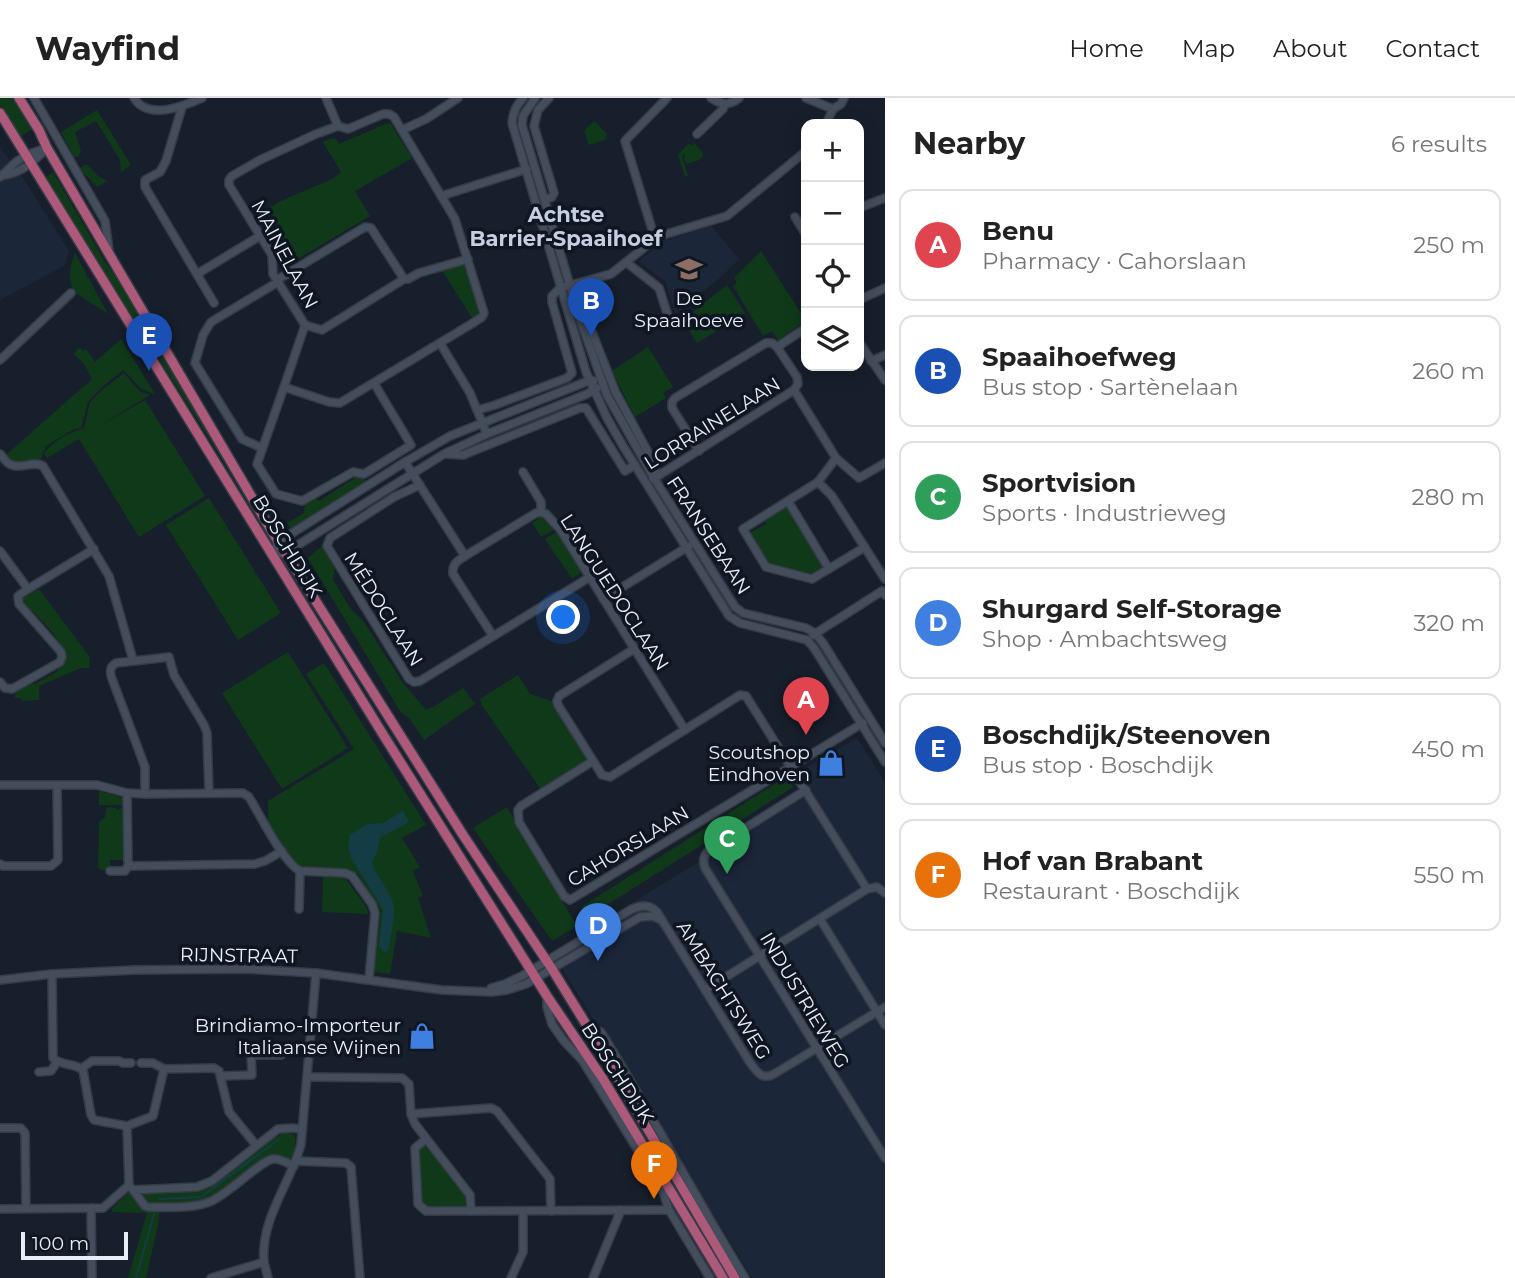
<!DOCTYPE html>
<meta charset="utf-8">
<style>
:root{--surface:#fff;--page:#f6f6f6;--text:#222;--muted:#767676;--line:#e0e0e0;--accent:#1a73e8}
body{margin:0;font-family:Montserrat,sans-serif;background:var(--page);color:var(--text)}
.controls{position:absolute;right:21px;top:21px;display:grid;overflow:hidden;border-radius:14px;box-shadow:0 4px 18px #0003}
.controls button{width:63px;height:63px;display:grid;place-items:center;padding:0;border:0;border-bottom:2px solid var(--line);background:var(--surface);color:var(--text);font:35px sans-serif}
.scale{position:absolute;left:21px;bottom:18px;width:107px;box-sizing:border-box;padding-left:7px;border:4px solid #e8eef7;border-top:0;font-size:19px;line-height:24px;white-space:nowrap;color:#e8eef7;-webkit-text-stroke:5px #0e1622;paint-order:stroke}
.you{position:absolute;left:564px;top:520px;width:24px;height:24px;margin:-18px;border:5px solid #fff;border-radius:50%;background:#1a73e8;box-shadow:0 0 0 10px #1a73e833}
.badge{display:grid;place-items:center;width:46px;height:46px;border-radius:50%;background:var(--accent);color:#fff;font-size:23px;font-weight:700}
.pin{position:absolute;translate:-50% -58px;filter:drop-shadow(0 2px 4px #0008)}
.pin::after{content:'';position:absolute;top:37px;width:24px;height:21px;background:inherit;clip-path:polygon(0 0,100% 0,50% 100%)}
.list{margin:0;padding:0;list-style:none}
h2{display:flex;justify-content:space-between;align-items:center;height:91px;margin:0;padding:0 28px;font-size:30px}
h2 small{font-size:23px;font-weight:400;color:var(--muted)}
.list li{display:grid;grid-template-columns:46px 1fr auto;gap:21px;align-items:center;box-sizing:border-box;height:112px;margin:0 14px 14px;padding:0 14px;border:2px solid var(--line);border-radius:14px}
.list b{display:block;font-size:26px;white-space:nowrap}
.list p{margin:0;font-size:23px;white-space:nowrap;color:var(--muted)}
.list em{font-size:23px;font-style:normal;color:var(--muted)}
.icon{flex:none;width:38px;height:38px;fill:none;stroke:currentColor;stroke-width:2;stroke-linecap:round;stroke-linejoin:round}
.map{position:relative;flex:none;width:885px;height:1180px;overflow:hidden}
header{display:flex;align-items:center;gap:42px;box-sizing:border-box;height:98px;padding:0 35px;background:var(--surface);border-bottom:2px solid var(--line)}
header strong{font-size:33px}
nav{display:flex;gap:38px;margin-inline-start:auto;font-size:24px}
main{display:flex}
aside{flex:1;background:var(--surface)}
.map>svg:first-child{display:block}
.built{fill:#1b2639}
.green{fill:#10391a}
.water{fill:#133c45}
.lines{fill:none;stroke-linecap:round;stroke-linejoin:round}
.stream{stroke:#133c45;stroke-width:2}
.minor-casing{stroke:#363b46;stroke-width:10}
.major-casing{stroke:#363b46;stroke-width:12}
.minor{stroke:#444d5c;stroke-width:7}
.major{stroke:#ad5a7a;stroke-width:9}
.labels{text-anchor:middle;stroke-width:7;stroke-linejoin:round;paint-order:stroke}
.street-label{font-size:19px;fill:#e8eef7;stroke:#0e1622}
.poi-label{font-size:19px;fill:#e8eef7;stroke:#0e1622;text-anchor:end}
.neighbourhood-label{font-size:21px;font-weight:bold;fill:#c5cfe1;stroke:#0e1622}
</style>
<header>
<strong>Wayfind</strong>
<nav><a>Home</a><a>Map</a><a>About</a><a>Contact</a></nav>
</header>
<main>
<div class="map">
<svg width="885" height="1180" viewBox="0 0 885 1180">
<rect width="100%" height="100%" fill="#171f2c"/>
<!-- built -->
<g class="built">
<polygon points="0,49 29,89 69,153 64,168 0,202"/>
<polygon points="711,128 739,161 721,179 675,216 666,184 639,163 664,143"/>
<polygon points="857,640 885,685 885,1180 752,1180 552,854 806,698 794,677"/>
</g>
<!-- green -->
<g class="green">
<polygon points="0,0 14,0 32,31 20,39 0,7"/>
<polygon points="97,12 131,67 121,74 120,62 96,23 75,34 81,53 79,58 74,59 61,34"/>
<polygon points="594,23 607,36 605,42 589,47 584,33"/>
<polygon points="388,25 391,26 412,60 355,93 370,118 286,168 256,118 281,103 332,81 341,74 323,44 332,40 336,41 339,46"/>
<polygon points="689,45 692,48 694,45 703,55 703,58 699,62 687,66 684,61 685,55 682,58 688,78 685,79 678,57"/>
<polygon points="85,67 88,67 98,78 107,83 97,89 81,72 80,70"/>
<polygon points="53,74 104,162 130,199 192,309 264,428 263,430 214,348 45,80"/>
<polygon points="761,153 806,223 778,242 772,233 763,238 733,188 737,185 734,180"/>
<path d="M75,155L108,216L74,194C67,181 70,168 75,155Z"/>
<polygon points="461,166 465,167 479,211 478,216 472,220 442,172"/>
<polygon points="727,187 745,215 697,245 683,222"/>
<path d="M121,241L155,296C135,290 138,285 123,272L102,289L88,304L81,330L74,331L46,348L40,362L35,361L16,365L6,357L92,281L84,266L74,256L78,251L80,250L84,253L86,251L95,264Z"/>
<polygon points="648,249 673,289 663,295 666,300 635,319 612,273"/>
<path d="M124,275L139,293L150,297L96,330L145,302L205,398L139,439L79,341L47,360L44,356C48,348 64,337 73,334C76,332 80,332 84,330L90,304L103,291Z"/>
<polygon points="358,378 369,384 292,432 287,425 304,415 305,406 315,400 319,403"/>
<polygon points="209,400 281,515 238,542 166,427"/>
<path d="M786,409L825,470C808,481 789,472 770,468L749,435L766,426L764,422Z"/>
<polygon points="541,419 554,430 554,432 541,439 532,425"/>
<polygon points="556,434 581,474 572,481 545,441"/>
<polygon points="322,448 335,467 333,482 350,510 364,524 403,585 426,612 433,609 463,590 475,606 424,642 410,621 400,613 308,460"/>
<path d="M39,491L89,558L90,570H81L39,588V602L22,603V600H15V593L29,585L35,586L58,573L59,568L65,564C66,544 45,527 33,513H29L22,505L23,498L25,499Z"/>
<polygon points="288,554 348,650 282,691 222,595"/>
<polygon points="324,565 426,727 402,740 420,769 413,773 423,798 418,800 431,840 397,833 390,876 375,874 374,871 381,813 358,776 347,772 301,770 295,767 270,727 268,722 268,703 354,651 306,576"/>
<polygon points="518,577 530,596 551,603 554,607 586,659 584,666 578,667 550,684 551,687 542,693 483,609 480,601"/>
<polygon points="789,677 793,689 588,819 581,809"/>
<polygon points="99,693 124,700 124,707 99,707"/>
<polygon points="109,709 116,710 117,712 125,709 125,762 110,762 110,772 102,772 98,770 99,724 105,719 106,711"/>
<polygon points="507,709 577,828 552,843 473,730"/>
<polygon points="323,778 345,780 367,810 368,816 322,814"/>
<path d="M284,1035C303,1034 294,1049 291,1061L288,1063L276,1058H270C249,1073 224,1099 199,1104C183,1107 164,1106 148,1107L139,1096L197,1092L276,1039Z"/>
<path d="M424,1047L428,1050L463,1095L466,1099V1107L463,1110C449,1110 430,1115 420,1103L418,1051Z"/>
<polygon points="129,1094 144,1110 159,1111 159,1122 146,1180 128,1180 147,1115 112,1114 112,1111"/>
</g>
<!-- water -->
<path class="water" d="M403,713L409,724L380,740L377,754L372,764C376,780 392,793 394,810C395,819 390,840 389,850L386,854L382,853L379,848L383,811L351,760L348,748L350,737L367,726L383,725Z"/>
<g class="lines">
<!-- stream -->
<g class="stream">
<polyline points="159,1101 201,1099 278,1042"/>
<polyline points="136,1180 154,1116"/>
</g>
<defs>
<g id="minor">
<polyline points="34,0 105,123 109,152"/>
<path d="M134,0C148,23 184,8 202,0"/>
<polyline points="326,0 338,28"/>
<path d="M523,0C516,8 513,14 512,25L586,274L607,320L623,348L729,518L740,525L807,542L814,550L885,664"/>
<polyline points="535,0 523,18 522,27 580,221 607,297 654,380 735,509 743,515 806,530 815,535 823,545 885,645"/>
<path d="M711,0C722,7 729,8 739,0"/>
<polyline points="806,0 833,11"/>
<polyline points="182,9 166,63 160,74 145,82 145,89 214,205"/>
<polygon points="383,16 389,16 394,19 455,121 484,215 482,219 473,225 340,305 329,304 284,289 305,227 273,176 272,157 229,87 229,82 232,78 260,62 316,36 338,28 348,31"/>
<polyline points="826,26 833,11 841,6 844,0"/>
<polyline points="402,32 426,21 458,0"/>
<polyline points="697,36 723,11 725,6"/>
<path d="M5,77C22,74 32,65 44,53"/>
<polyline points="0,79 16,64 26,57 47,50"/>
<polyline points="441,98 527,71"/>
<polyline points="544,102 552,99 554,95 534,28 538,12 549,0"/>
<polyline points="859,110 885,100"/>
<polyline points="795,119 806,137"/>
<polyline points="655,141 625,43 667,0"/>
<polyline points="626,164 659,190 668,218"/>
<polyline points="197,176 260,138"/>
<polyline points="277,182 365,129 371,130 404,181"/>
<polyline points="859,202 885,190"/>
<polyline points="581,222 590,229 615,293 656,369 654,379"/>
<polyline points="305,227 322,232 404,181 408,181 419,175 468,161"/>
<polyline points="859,244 885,282"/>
<polyline points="440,245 470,295 487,336"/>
<polyline points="0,262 71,195"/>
<polyline points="871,263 885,257"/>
<polyline points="284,289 257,366 276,396 302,403 353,374 364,376 411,347 374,285"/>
<polyline points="794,292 836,360 859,380 885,365"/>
<polyline points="478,312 495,307 567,280 572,275 552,204 552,198 560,190 611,176 655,141 663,137 727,118 806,53"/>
<polyline points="262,350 242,341 195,265 203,237 211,224 278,184"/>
<polyline points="699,353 672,310 672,304 675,300 766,245 772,245 777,249"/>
<path d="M0,356C3,359 5,363 8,365C19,373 32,362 43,368L109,478L133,562"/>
<polyline points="447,356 463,357 580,310 586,310 625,373 635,367"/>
<polyline points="836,360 818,384 743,431 766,469 812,481 865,449"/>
<polyline points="405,364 465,458"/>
<polyline points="523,374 541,404 541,414 546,416 560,431 685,632"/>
<polyline points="653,381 794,292 798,286 797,279 777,249 806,230"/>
<polyline points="818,384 832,398 885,481"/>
<polyline points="420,387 394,399 330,440 327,448 409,581 414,584 420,583 590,479"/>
<polyline points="788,403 829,471"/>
<polyline points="0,453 28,491 94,451"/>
<polyline points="272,456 278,444 405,364 450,338 583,285 590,282 594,283"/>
<polyline points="272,456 285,455 444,356 487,336 587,296 597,290"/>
<polyline points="603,501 689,448"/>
<path d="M495,537L491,535L453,476C452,466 457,463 465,458L536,415L541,414"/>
<polyline points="813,537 882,493 885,497"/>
<polyline points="634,551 559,598 557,603 558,607 602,677 610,679 740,597 746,598 867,791"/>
<polyline points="0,584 5,590 12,591 60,564 62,559 61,554 19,506 18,498 28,491"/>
<polyline points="593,663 521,708 518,712 519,724 564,798 570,802 863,625"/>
<path d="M0,687H97L127,695L145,696V669L111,578C110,572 110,569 116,565L169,559L174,577L204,627L207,635L209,695"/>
<path d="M806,692L707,754C703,759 703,764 705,770L885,1060"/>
<polyline points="127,695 128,763 129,766 132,768 255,766 265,763 282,753"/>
<path d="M145,696L243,695L249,699C260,717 283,764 300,773L345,775L352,778L372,806L375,815L369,881"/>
<polyline points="0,766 3,768 51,768 58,762 57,687"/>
<polyline points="110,773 125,773 129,766"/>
<polyline points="299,811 300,773"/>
<polyline points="820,821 885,927"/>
<path d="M52,876L53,960C61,968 75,965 83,972L91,1017L94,1022L127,1028L153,1018L164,971L214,970L219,973L229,1014L256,1047"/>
<polyline points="0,882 52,876 134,872 247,871 316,875 442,892 492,894 507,892 526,886 640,819 653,818 661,822"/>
<path d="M491,890L505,886L522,878L632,811C642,807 649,806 657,814L749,963C756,973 762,983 774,976L885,909"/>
<polyline points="705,892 867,791 877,789 885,795"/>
<polyline points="547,899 547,909 552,926 563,942 582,962 662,1091 669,1112 710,1180"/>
<path d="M589,931L601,934C651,1015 695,1099 745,1180"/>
<polyline points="141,965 153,965 164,971"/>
<polyline points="82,970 92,963 119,963 123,965 131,965"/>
<polyline points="39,974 51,973 57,964"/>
<polyline points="221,978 252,977 251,957 281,957"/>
<polyline points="307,979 402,980 409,986 411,1016 415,1026 470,1097 471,1113"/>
<polyline points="411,1016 491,1010 497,1013 550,1081 551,1113"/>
<polyline points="127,1028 129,1087"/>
<polyline points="0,1030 21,1030 25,1035 26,1110"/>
<polyline points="426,1041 415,1050 418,1106 426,1113 669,1112"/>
<polyline points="296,1063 346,1065 351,1069 360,1180"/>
<path d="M133,1092L145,1108L148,1109C167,1109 191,1111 209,1104C227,1098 261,1062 273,1061C280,1060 287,1065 294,1068"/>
<polyline points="91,1110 92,1180"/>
<polyline points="0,1111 103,1110 129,1087 133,1092 197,1089 212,1083 278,1031 292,1030 302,1031"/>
<polyline points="211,1180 264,1164"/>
<path d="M268,1180C267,1175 265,1169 264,1164C260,1121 291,1085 301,1046L316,875"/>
<polyline points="511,1180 523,1154 523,1113"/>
<polyline points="593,1180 621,1112"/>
</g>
<g id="major">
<polyline points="19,0 39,32 47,50 271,432 463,737 552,871 589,931 735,1180"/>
<polyline points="0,15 384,638 547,898 603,981 723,1180"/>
</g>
</defs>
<!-- minor casing -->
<use href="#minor" class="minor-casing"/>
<!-- major casing -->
<use href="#major" class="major-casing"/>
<!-- minor -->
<use href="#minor" class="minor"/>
<!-- major -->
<use href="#major" class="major"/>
</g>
<!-- icons -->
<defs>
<symbol id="school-bare" viewBox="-9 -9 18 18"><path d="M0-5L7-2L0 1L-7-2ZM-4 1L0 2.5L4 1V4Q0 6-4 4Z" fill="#8d6e63" stroke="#0e1622" stroke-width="2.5" paint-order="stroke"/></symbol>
<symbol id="shop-bare" viewBox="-9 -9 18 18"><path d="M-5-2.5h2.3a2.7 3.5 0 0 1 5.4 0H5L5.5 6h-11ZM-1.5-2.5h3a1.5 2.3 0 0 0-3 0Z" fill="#3f7fe0" stroke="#0e1622" stroke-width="2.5" paint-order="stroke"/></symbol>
</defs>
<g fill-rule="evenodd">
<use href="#school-bare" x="670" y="152" width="38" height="38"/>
<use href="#shop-bare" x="812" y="646" width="38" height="38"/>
<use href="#shop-bare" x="403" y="919" width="38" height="38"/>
</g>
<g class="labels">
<!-- street labels -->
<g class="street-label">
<text transform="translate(285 156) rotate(62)" y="7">MAINELAAN</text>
<text transform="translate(712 325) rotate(-32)" y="7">LORRAINELAAN</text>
<text transform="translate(709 437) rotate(57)" y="7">FRANSEBAAN</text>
<text transform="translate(288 448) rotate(59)" y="7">BOSCHDIJK</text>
<text transform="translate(615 494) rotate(57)" y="7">LANGUEDOCLAAN</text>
<text transform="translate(384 511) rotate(58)" y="7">MÉDOCLAAN</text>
<text transform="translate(628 748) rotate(-31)" y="7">CAHORSLAAN</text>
<text transform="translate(239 857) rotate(1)" y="7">RIJNSTRAAT</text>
<text transform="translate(724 892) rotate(58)" y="7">AMBACHTSWEG</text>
<text transform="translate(805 902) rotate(59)" y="7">INDUSTRIEWEG</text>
<text transform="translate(618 975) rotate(57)" y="7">BOSCHDIJK</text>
</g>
<!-- poi labels -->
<g class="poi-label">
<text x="689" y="207" text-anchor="middle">De<tspan x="689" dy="22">Spaaihoeve</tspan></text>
<text x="810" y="661">Scoutshop<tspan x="810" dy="22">Eindhoven</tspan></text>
<text x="401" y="934">Brindiamo-Importeur<tspan x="401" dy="22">Italiaanse Wijnen</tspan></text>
</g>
<!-- neighbourhood labels -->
<g class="neighbourhood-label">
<text x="566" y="124">Achtse<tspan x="566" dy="24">Barrier-Spaaihoef</tspan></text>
</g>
</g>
</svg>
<div class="controls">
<button>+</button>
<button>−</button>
<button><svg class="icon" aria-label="locate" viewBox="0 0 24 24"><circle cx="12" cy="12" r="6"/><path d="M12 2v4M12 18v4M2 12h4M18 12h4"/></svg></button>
<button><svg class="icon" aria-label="layers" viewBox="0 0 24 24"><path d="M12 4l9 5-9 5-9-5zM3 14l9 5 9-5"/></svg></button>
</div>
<div class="scale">100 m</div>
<div class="you"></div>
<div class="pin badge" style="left:806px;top:637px;background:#e0444e">A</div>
<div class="pin badge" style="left:591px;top:238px;background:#1a4fb4">B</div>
<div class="pin badge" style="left:727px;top:776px;background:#2e9e5b">C</div>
<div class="pin badge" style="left:598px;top:863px;background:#3f7fe0">D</div>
<div class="pin badge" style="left:149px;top:273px;background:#1a4fb4">E</div>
<div class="pin badge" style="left:654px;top:1101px;background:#e8710a">F</div>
</div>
<aside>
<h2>Nearby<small>6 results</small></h2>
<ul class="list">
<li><span class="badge" style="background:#e0444e">A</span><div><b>Benu</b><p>Pharmacy · Cahorslaan</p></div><em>250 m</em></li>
<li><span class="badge" style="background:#1a4fb4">B</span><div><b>Spaaihoefweg</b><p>Bus stop · Sartènelaan</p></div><em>260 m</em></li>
<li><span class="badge" style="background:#2e9e5b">C</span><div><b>Sportvision</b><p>Sports · Industrieweg</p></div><em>280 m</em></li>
<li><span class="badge" style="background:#3f7fe0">D</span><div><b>Shurgard Self-Storage</b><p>Shop · Ambachtsweg</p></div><em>320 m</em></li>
<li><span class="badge" style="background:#1a4fb4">E</span><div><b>Boschdijk/Steenoven</b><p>Bus stop · Boschdijk</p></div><em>450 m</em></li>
<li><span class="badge" style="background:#e8710a">F</span><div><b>Hof van Brabant</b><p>Restaurant · Boschdijk</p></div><em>550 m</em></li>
</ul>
</aside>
</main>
